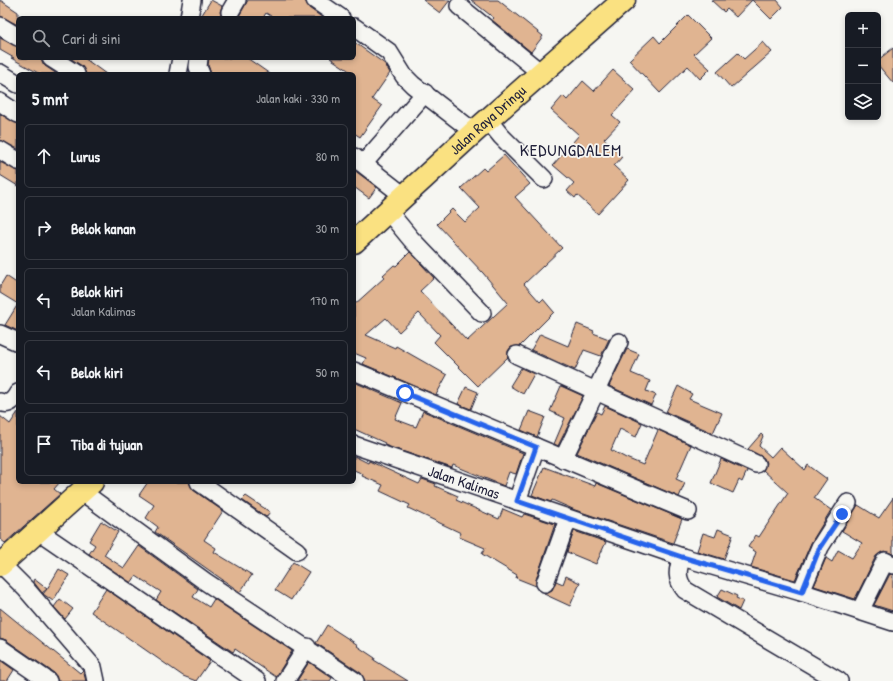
<!DOCTYPE html>
<html lang="id">
<meta charset="utf-8">
<style>
:root{--surface:#171b24;--page:#20242c;--text:#f1f3f6;--muted:#9ea1a6;--line:#363941}
body{margin:0;font-family:"Patrick Hand",sans-serif;background:var(--page);color:var(--text)}
.controls{position:absolute;right:12px;top:12px;display:grid;overflow:hidden;border-radius:6px;box-shadow:0 2px 6px #0003}
.controls button{width:36px;height:36px;display:grid;place-items:center;padding:0;border:0;border-bottom:1px solid var(--line);background:var(--surface);color:var(--text);font:20px sans-serif}
.stop{position:absolute;width:12px;height:12px;margin:-9px;border:3px solid #2563eb;border-radius:50%;background:#fff}
.stop.end{background:#2563eb;border-color:#fff;box-shadow:0 1px 4px #0008}
.list{margin:0;padding:0;list-style:none}
h2{display:flex;justify-content:space-between;align-items:center;height:52px;margin:0;padding:0 16px;font-size:17px}
h2 small{font-size:13px;font-weight:400;color:var(--muted)}
.list li{display:grid;grid-template-columns:26px 1fr auto;gap:12px;align-items:center;box-sizing:border-box;height:64px;margin:0 8px 8px;padding:0 8px;border:1px solid var(--line);border-radius:6px}
.list b{display:block;font-size:15px;white-space:nowrap}
.list p{margin:0;font-size:13px;white-space:nowrap;color:var(--muted)}
.list em{font-size:13px;font-style:normal;color:var(--muted)}
.icon{flex:none;width:22px;height:22px;fill:none;stroke:currentColor;stroke-width:2;stroke-linecap:round;stroke-linejoin:round}
.map{position:relative;flex:none;width:893px;height:681px;overflow:hidden}
.search{position:absolute;background:var(--surface);box-shadow:0 2px 6px #0003;left:16px;top:16px;width:340px;height:44px;display:flex;align-items:center;gap:10px;box-sizing:border-box;padding:0 14px;border-radius:6px;color:var(--muted);font-size:15px}
.panel{position:absolute;background:var(--surface);box-shadow:0 2px 6px #0003;left:16px;top:72px;width:340px;height:412px;border-radius:6px}
.map>svg:first-child{display:block}
.building{fill:#e0b491;stroke:#22223b}
.lines{fill:none;stroke-linecap:round;stroke-linejoin:round}
.minor-casing{stroke:#22223b;stroke-width:20}
.highway-casing{stroke:#22223b;stroke-width:25}
.minor{stroke:#f6f6f2;stroke-width:17}
.highway{stroke:#fae181;stroke-width:22}
.route{stroke:#2563eb;stroke-width:5}
.labels{text-anchor:middle;stroke-width:3.5;stroke-linejoin:round;paint-order:stroke}
.street-label{font-size:15px;fill:#22223b;stroke:#f6f6f2}
.quarter-label{font-size:17px;letter-spacing:1px;fill:#22223b;stroke:#f6f6f2}
</style>
<div class="map">
<svg width="893" height="681" viewBox="0 0 893 681">
<rect width="100%" height="100%" fill="#f6f6f2"/>
<filter id="ink" filterUnits="userSpaceOnUse"><feTurbulence type="fractalNoise" baseFrequency=".025" numOctaves="2"/><feDisplacementMap in="SourceGraphic" scale="8" xChannelSelector="R" yChannelSelector="G"/><feConvolveMatrix kernelMatrix="1 2 1 2 8 2 1 2 1" color-interpolation-filters="sRGB"/></filter>
<g filter="url(#ink)">
<!-- building -->
<g class="building">
<polygon points="0,0 18,12 18,25 0,16"/>
<polygon points="211,0 222,6 220,12 222,18 200,18"/>
<polygon points="248,0 305,0 309,8 323,18 274,18 266,13 263,18 238,18"/>
<polygon points="423,0 450,0 440,13"/>
<polygon points="471,0 498,0 543,36 531,52 492,20 494,18"/>
<polygon points="711,0 777,0 783,7 771,19 752,0 736,17 727,9 724,12"/>
<polygon points="688,15 711,38 694,54 710,69 700,79 688,66 660,93 629,60 654,36 660,43"/>
<polygon points="0,38 18,47 18,58 41,58 45,66 57,74 40,74 11,58 14,58 0,50"/>
<polygon points="354,42 385,64 390,73 372,99 382,106 360,137 354,133 354,74 330,58 354,58"/>
<polygon points="763,42 772,52 731,88 717,72 738,53 744,59"/>
<polygon points="893,48 893,83 878,65 878,60"/>
<polygon points="70,58 84,58 106,74 86,74 82,66"/>
<polygon points="209,58 247,58 270,74 211,74 208,65"/>
<polygon points="613,70 635,90 612,115 620,122 604,139 611,144 610,145 622,157 614,166 629,180 598,214 577,195 575,198 567,191 574,183 553,165 579,135 551,110 563,96 567,100 583,81 594,91"/>
<polygon points="0,114 18,124 18,149 0,140"/>
<polygon points="504,155 530,184 515,197 562,248 524,284 540,302 543,299 554,312 520,346 511,347 508,351 508,357 478,386 434,342 440,335 419,313 399,332 386,318 366,335 395,348 396,346 447,375 436,395 363,364 366,358 354,353 354,305 385,277 383,275 394,265 396,266 410,252 434,278 420,291 467,341 508,303 483,273 437,224 452,209 465,222 480,208 461,188 483,168 486,171"/>
<polygon points="0,162 18,171 18,186 0,175"/>
<polygon points="354,170 377,187 369,198 354,187"/>
<polygon points="6,276 18,284 18,331 5,325 18,304 0,293 0,286"/>
<polygon points="577,324 594,331 593,333 609,339 601,356 584,350 575,370 531,350 540,334 568,346"/>
<polygon points="627,349 639,354 631,373 650,381 646,391 656,395 651,405 609,386"/>
<polygon points="521,368 534,374 523,394 510,386"/>
<polygon points="354,382 402,403 395,419 416,427 423,411 523,453 516,474 509,472 504,486 453,465 452,468 384,445 385,443 354,429"/>
<polygon points="561,386 583,396 558,446 554,444 565,418 550,411"/>
<polygon points="678,386 692,394 689,399 722,413 713,433 666,412"/>
<polygon points="466,387 478,392 471,409 458,404"/>
<polygon points="605,406 642,423 636,437 620,429 611,450 626,458 643,465 658,430 691,445 676,479 685,483 679,497 577,453 597,412 601,414"/>
<polygon points="529,411 545,417 537,437 521,430"/>
<polygon points="18,412 18,482 60,482 54,489 60,494 5,543 0,539 0,416 10,424"/>
<polygon points="761,434 763,436 759,446 771,457 780,447 805,470 808,465 827,479 814,498 831,510 811,543 795,580 751,567 756,552 748,547 756,535 759,537 788,493 763,470 766,463 764,458 748,449"/>
<polygon points="354,456 368,463 369,461 419,484 422,479 436,484 435,486 458,496 456,500 499,519 503,509 522,517 524,514 555,524 536,580 536,586 516,578 517,575 482,554 485,548 459,537 461,533 408,508 410,505 380,491 383,485 362,476 363,474 354,470"/>
<polygon points="721,459 747,471 742,482 739,480 733,493 711,483"/>
<polygon points="544,467 595,486 596,483 682,519 673,543 575,510 552,500 551,502 532,495"/>
<polygon points="148,482 189,482 193,490 223,511 204,540 216,548 214,552 252,575 240,592 155,532 158,527 146,518 154,505 139,495"/>
<polygon points="246,496 270,512 266,517 242,500"/>
<polygon points="893,498 893,554 884,551 876,556 855,599 814,586 826,558 832,562 838,550 852,558 862,543 842,531 858,505 879,518"/>
<polygon points="101,521 118,532 104,555 124,568 139,546 198,589 193,597 209,607 214,599 292,651 276,677 235,649 233,652 156,600 161,592 136,576 131,583 89,554 95,545 89,541"/>
<polygon points="718,529 733,535 724,559 697,551 703,533 715,537"/>
<polygon points="574,531 606,542 596,564 567,552"/>
<polygon points="293,562 309,572 291,600 275,590"/>
<polygon points="59,569 69,575 53,601 43,594 47,589 42,593 33,581 34,579 47,589"/>
<polygon points="890,574 893,575 893,611 874,605"/>
<polygon points="566,576 580,583 570,606 544,594 552,590 556,581 563,584"/>
<polygon points="106,589 210,661 196,681 183,676 91,612"/>
<polygon points="722,589 737,596 736,598 743,601 739,610 717,597"/>
<polygon points="60,599 73,609 65,619 54,607"/>
<polygon points="0,608 80,673 83,670 86,681 58,681 54,673 6,640 0,638"/>
<polygon points="327,625 358,645 357,646 375,658 374,660 408,681 365,681 361,673 316,643"/>
<polygon points="0,660 14,670 7,681 0,681"/>
<polygon points="309,662 332,678 330,681 297,681"/>
</g>
<g class="lines">
<defs>
<g id="minor">
<polyline points="315,0 341,18"/>
<polyline points="459,6 541,73"/>
<polyline points="230,12 237,0"/>
<polyline points="189,18 192,0"/>
<polyline points="0,26 18,37"/>
<polyline points="354,27 389,52 404,76 413,85 474,132"/>
<polyline points="51,58 76,74"/>
<polyline points="199,58 198,67 201,74"/>
<polyline points="0,73 18,84"/>
<polyline points="178,74 181,58"/>
<polyline points="0,102 18,114"/>
<polyline points="488,120 501,136 544,179"/>
<polyline points="0,150 18,161"/>
<polyline points="354,157 404,196"/>
<polyline points="364,163 425,93"/>
<polyline points="388,211 411,239 482,313"/>
<polyline points="0,334 18,342"/>
<polyline points="619,342 596,391 756,464"/>
<polyline points="517,355 596,391 563,459"/>
<polyline points="354,371 536,447 517,501"/>
<path d="M0,402C9,406 14,400 18,393"/>
<path id="s1" d="M354,445L682,557L801,592L893,622"/>
<polyline points="536,447 688,511"/>
<polyline points="199,482 297,551"/>
<polyline points="81,491 206,582 355,681"/>
<polyline points="37,530 257,681"/>
<path d="M682,557C677,570 676,579 685,590L839,681"/>
<polyline points="1,564 26,589 93,667 96,681"/>
<polyline points="545,583 568,519"/>
<polyline points="801,592 820,547 848,503"/>
<polyline points="860,611 885,561 893,565"/>
<polyline points="0,648 48,681"/>
<polyline points="285,681 307,647"/>
</g>
<g id="highway">
<path id="s2" d="M354,242L474,132L624,0"/>
<polyline points="0,565 92,482"/>
</g>
</defs>
<!-- minor casing -->
<use href="#minor" class="minor-casing"/>
<!-- highway casing -->
<use href="#highway" class="highway-casing"/>
<!-- minor -->
<use href="#minor" class="minor"/>
<!-- highway -->
<use href="#highway" class="highway"/>
</g>
</g>
<g class="lines" filter="url(#ink)">
<!-- route -->
<polyline class="route" points="405,393 536,447 517,501 682,557 802,592 820,547 842,514"/>
</g>
<g class="labels">
<!-- street labels -->
<g class="street-label">
<text dy="5" stroke="none"><textPath href="#s2" startOffset="181">Jalan Raya Dringu</textPath></text>
<text dy="5" stroke="none"><textPath href="#s1" startOffset="116">Jalan Kalimas</textPath></text>
</g>
<!-- quarter labels -->
<g class="quarter-label">
<text x="571" y="156">KEDUNGDALEM</text>
</g>
</g>
</svg>
<div class="controls">
<button>+</button>
<button>−</button>
<button><svg class="icon" aria-label="layers" viewBox="0 0 24 24"><path d="M12 4l9 5-9 5-9-5zM3 14l9 5 9-5"/></svg></button>
</div>
<div class="stop" style="left:405px;top:393px"></div>
<div class="stop end" style="left:842px;top:514px"></div>
<div class="search"><svg class="icon" aria-label="search" viewBox="0 0 24 24"><circle cx="10" cy="10" r="6"/><path d="M15 15l6 6"/></svg>Cari di sini</div>
<section class="panel">
<h2>5 mnt<small>Jalan kaki · 330 m</small></h2>
<ul class="list">
<li><svg class="icon" aria-label="ahead" viewBox="0 0 24 24"><path d="M12 20V5M6 11l6-6 6 6"/></svg><div><b>Lurus</b></div><em>80 m</em></li>
<li><svg class="icon" aria-label="right" viewBox="0 0 24 24"><path d="M7 20v-9h11M14 6l5 5-5 5"/></svg><div><b>Belok kanan</b></div><em>30 m</em></li>
<li><svg class="icon" aria-label="left" viewBox="0 0 24 24"><path d="M17 20v-9H6M10 6l-5 5 5 5"/></svg><div><b>Belok kiri</b><p>Jalan Kalimas</p></div><em>170 m</em></li>
<li><svg class="icon" aria-label="left" viewBox="0 0 24 24"><path d="M17 20v-9H6M10 6l-5 5 5 5"/></svg><div><b>Belok kiri</b></div><em>50 m</em></li>
<li><svg class="icon" aria-label="arrive" viewBox="0 0 24 24"><path d="M6 21V4h12l-3 4 3 4H6"/></svg><div><b>Tiba di tujuan</b></div></li>
</ul>
</section>
</div>
